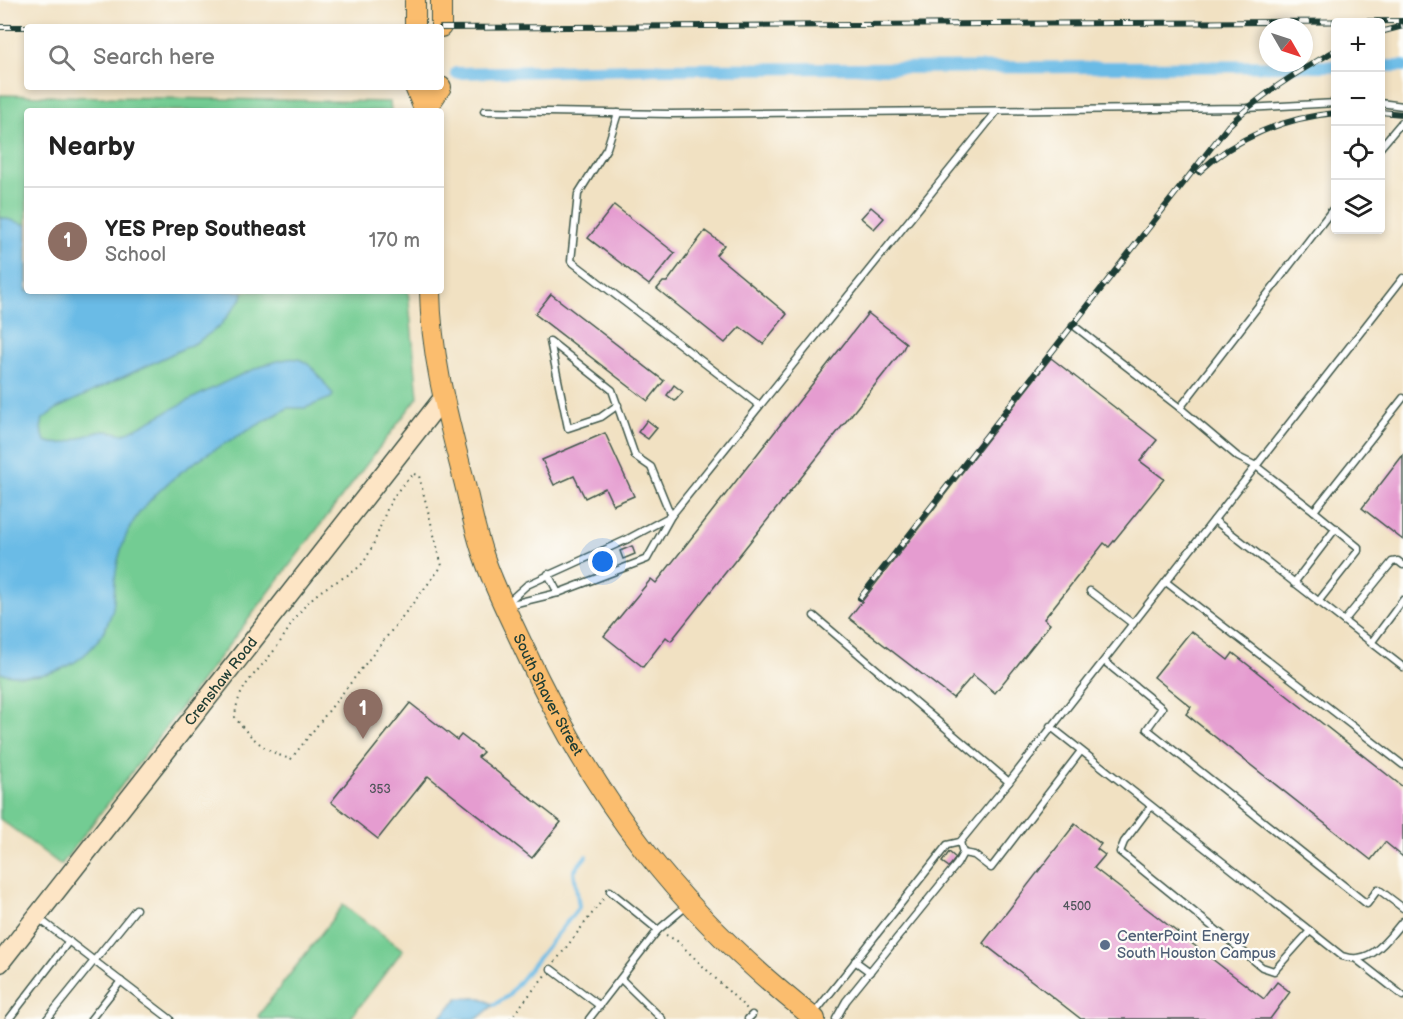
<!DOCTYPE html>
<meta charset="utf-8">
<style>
:root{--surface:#fff;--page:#f6f6f6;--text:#222;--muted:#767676;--line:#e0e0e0;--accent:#0f766e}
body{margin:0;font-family:"Balsamiq Sans",sans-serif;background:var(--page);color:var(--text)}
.controls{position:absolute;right:18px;top:18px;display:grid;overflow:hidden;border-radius:6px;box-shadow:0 3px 9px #0003}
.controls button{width:54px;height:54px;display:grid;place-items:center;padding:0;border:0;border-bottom:2px solid var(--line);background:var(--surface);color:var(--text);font:30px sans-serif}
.compass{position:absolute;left:1259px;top:18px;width:54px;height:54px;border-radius:50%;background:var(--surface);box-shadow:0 3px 9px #0003;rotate:129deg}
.you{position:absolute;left:603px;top:562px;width:21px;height:21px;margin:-15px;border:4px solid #fff;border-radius:50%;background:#1a73e8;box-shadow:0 0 0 9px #1a73e833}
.badge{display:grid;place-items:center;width:39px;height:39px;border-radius:50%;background:var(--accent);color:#fff;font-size:20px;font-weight:700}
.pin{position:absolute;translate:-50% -50px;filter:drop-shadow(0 2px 3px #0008)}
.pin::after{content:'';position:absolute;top:32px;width:21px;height:18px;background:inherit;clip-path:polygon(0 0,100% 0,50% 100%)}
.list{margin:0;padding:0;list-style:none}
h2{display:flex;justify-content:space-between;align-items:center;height:78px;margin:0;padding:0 24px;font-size:26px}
h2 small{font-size:20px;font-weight:400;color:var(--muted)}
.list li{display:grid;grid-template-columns:39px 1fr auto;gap:18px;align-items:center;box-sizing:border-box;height:108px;padding:0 24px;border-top:2px solid var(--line)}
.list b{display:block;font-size:22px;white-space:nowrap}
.list p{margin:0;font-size:20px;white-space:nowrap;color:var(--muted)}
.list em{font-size:20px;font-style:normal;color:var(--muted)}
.icon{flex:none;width:33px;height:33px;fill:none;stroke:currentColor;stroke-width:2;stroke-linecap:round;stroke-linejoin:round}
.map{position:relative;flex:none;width:1403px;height:1019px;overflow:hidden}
.search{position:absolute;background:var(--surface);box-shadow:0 3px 9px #0003;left:24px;top:24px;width:420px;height:66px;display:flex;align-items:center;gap:15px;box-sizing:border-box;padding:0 21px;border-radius:6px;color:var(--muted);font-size:22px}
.panel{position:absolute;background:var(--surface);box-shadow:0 3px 9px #0003;left:24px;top:108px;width:420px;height:186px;border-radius:6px}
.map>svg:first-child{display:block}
.green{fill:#73cc93;stroke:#498464;stroke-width:1.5}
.water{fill:#6abbe6;stroke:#447c8d;stroke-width:1.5}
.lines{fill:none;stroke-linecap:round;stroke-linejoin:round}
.stream{stroke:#6abbe6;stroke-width:4}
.canal{stroke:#6abbe6;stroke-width:12}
.building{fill:#e59cd0}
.lane-casing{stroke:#3e5649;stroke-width:9}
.secondary-casing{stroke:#3e5649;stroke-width:21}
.primary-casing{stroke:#3e5649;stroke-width:22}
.path{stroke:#3e5649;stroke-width:2;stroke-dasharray:1.5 4.5;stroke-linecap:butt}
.lane{stroke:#fff;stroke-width:6}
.secondary{stroke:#fde5c5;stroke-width:18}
.primary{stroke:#fbbd6e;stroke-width:20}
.rail-casing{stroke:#1f3d34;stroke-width:6}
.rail{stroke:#fdfcf7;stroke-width:4;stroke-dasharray:11;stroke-linecap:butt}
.service-dot{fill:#5c6f8a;stroke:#fdfcf7;stroke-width:2}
.labels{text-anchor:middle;stroke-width:4.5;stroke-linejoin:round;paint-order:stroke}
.number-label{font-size:12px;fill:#50555b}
.street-label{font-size:15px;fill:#1f3d34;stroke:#fdfcf7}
.service-label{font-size:15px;fill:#4e5e75;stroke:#fdfcf7;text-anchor:start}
</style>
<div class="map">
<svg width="1403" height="1019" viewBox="0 0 1403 1019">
<rect width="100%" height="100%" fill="#fdfcf7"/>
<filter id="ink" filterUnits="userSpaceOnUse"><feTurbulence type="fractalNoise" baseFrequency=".0167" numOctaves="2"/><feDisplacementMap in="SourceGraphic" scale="12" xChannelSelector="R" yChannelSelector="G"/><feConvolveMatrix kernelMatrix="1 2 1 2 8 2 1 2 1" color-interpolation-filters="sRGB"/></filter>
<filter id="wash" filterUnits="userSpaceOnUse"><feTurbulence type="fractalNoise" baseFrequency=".008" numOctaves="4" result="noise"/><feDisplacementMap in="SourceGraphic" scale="24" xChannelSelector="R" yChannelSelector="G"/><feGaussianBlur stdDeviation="1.35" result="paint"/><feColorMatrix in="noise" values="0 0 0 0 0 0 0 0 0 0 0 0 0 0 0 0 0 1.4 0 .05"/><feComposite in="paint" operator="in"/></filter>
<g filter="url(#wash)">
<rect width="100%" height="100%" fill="#f1e1c2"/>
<!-- green -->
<g class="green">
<polygon points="0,95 390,102 391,111 27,111 27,291 408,291 418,397 61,865 0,819"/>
<polygon points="343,905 403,950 350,1019 261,1019 258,1016"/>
</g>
<!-- water -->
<g class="water">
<path d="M0,217L27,225V291H243L242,298L219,327L197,342L58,408L43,419L41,429L45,441C68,450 83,432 105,431C111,431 118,433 124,434C156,419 270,352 298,359C313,363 324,383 333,395L331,398L305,408H288C238,437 183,461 145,506C126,527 118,552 115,580C114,590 115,603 112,612C95,663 50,684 0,673Z"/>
<polygon points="458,998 482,998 494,1005 477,1019 439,1019"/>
</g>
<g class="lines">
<!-- stream -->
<polyline class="stream" points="494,1005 508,996 579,907 574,871 586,856"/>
<!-- canal -->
<g class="canal">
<polyline points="1380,66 1403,66"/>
<polyline points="456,73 639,69 1336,66"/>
</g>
</g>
<g id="blocks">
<!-- building -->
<g class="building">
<polygon points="614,205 675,253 649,285 588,238"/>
<polygon points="871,207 884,218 874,229 861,218"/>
<polygon points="705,231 724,245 716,255 787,314 763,344 740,327 725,343 657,289 663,282 667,282"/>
<polygon points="551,294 664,381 648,401 535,314"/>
<polygon points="868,313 906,343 902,351 671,641 666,637 643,667 604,636 651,579 656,583"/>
<polygon points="1051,358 1157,440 1140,461 1164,479 1109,547 1104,543 1044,619 1050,624 995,693 973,675 953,698 849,618"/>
<polygon points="674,385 683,392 675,401 667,395"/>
<polygon points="647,420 657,428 648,439 638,432"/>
<polygon points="605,433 634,496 613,505 605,488 585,498 574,476 554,485 542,460"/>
<polygon points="1403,455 1403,540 1362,508"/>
<polygon points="632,546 635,554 623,559 620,551"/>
<polygon points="1191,631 1228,660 1233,653 1403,787 1403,857 1385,842 1371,860 1186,714 1191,707 1154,677"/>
<polygon points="410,703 457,740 461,735 483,752 478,757 561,822 532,858 428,776 378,839 331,802"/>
<polygon points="1075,824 1101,844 1097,849 1105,855 1094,868 1264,999 1277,982 1290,992 1270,1019 1081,1019 983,943"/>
<polygon points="949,852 956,858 949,867 942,862"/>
</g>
</g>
</g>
<g filter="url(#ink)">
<use href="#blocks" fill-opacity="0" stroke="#3e5649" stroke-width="1.5"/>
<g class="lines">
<defs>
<g id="lane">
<polyline points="1380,103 1403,106"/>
<polyline points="484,111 671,114 1246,108 1336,103"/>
<polyline points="618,113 607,148 578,194 571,261 759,405"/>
<polyline points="1380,148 1402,122"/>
<polyline points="1336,205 1180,408 1238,457 1256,466 1314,511 1403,398"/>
<polyline points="1073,325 1180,408"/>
<polyline points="618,405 601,417 568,428 550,341 612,390 635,456 651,467 671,516"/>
<polyline points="1314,511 1358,547 1358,551 1318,602"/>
<polyline points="1214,520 1403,667"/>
<polyline points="602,551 612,570"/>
<polyline points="548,574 558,593"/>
<polyline points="1166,582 1403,765"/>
<polyline points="1294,583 1336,528"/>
<polyline points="1090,591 1133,624"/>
<polyline points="507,603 527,585 626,540 669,517"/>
<polyline points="508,605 558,593 647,559 671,516 997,111"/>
<polyline points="814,616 1009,782"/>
<polyline points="1344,621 1392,562 1398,561 1403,565"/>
<polyline points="1371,643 1403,600"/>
<polyline points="1104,661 1162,708 1147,729 1367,904 1378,889 1403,908"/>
<path d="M1050,726L1342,956C1371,966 1386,941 1403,921"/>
<polyline points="1151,806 1124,842 1120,852 1262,967 1274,971 1310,931"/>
<polyline points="963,853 974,855 991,868 1081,751"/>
<polyline points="610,891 658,930"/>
<polyline points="37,917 170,1019"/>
<polyline points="1356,959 1403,996"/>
<polyline points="855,961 870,972"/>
<polyline points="551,969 600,1006"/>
<polyline points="621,979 662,1019"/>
<polyline points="813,1015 947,845 960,842 1009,782 1403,278"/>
<polyline points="9,1019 69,941"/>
<polyline points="47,1019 136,909"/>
<polyline points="91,1019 121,981"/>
<polyline points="589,1019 658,930 689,904"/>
<polyline points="748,1019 752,1015"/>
<polyline points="836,1019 846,1001 957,864 963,853 960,842"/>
</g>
<g id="secondary">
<path id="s1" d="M0,963L443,398"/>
</g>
<g id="primary">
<polyline points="441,0 441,27"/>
<polyline points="415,27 415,0"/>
<polyline points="415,87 425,111"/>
<polyline points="425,111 441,87"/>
<path id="s2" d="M430,291C431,353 446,410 461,469C469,498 474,529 484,557C494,587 509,616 522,644C594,801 679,912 815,1019"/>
</g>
</defs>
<!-- lane casing -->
<use href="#lane" class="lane-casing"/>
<!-- secondary casing -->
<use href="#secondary" class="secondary-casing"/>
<!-- primary casing -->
<use href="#primary" class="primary-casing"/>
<!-- path -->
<g class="path">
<path d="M414,474L419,476L442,566L291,759C269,754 247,736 235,717C237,687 256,674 273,652C289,631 298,608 321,591C333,582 357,573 365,560C385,527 381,502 414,474Z"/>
<polyline points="666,935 677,941 748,1010"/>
<polyline points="555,962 604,898"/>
<polyline points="510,1019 546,974"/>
</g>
<!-- lane -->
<use href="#lane" class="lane"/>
<!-- secondary -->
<use href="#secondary" class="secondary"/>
<!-- primary -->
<use href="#primary" class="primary"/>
<defs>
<g id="rail">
<polyline points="0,27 27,27"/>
<polyline points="441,28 1403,21"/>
<polyline points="1380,32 1403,26"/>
<polyline points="1380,112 1403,114"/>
<path d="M1199,172C1235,138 1286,117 1336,113"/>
<path d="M860,598L1228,126C1260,95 1297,72 1336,50"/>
</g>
</defs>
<!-- rail casing -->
<use href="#rail" class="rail-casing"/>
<!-- rail -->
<use href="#rail" class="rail"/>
</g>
</g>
<!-- markers -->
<circle class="service-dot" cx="1105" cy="945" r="6"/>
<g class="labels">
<!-- number labels -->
<g class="number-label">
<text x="380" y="793">353</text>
<text x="1077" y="910">4500</text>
</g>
<!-- street labels -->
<g class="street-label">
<text dy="5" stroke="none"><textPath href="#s1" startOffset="358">Crenshaw Road</textPath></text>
<text dy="5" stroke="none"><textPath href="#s2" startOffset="424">South Shaver Street</textPath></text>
</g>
<!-- service labels -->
<g class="service-label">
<text x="1117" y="941">CenterPoint Energy<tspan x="1117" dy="17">South Houston Campus</tspan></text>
</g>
</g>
</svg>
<div class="controls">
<button>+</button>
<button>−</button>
<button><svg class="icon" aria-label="locate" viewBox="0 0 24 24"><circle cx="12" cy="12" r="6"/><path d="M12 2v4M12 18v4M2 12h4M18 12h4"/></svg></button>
<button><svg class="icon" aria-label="layers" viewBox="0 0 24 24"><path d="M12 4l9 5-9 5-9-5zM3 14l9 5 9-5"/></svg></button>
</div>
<svg class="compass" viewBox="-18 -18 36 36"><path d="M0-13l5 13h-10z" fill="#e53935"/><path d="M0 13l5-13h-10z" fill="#767676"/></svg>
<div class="you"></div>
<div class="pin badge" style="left:363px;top:739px;background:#8d6e63">1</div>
<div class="search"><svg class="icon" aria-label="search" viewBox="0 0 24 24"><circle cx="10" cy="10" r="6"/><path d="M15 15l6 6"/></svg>Search here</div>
<section class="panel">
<h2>Nearby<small></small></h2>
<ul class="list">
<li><span class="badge" style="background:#8d6e63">1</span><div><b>YES Prep Southeast</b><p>School</p></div><em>170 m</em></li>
</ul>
</section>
</div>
